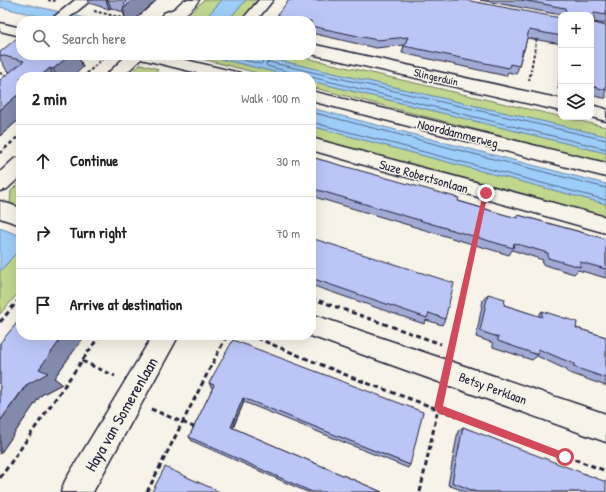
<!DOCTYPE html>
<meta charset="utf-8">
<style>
:root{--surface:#fff;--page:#f2f2f2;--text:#222;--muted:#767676;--line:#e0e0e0}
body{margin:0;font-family:"Patrick Hand",sans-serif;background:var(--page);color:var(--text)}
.controls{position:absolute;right:12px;top:12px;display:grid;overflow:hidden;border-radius:8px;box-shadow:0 4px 16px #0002}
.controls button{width:36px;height:36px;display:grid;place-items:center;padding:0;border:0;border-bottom:1px solid var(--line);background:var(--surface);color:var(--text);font:20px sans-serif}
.stop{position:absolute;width:12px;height:12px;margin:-9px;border:3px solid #d1495b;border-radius:50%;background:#fff}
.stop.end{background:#d1495b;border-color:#fff;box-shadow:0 1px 4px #0008}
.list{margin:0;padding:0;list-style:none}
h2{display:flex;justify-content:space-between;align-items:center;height:52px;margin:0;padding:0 16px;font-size:17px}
h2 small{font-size:13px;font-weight:400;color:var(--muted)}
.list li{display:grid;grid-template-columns:26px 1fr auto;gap:12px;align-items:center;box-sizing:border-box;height:72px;padding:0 16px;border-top:1px solid var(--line)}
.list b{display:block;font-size:15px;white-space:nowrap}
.list em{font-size:13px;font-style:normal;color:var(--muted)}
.icon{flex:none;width:22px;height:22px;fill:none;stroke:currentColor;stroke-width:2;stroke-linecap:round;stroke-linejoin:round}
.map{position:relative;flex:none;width:606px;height:492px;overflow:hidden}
.search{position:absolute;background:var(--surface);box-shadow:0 4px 16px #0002;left:16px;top:16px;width:300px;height:44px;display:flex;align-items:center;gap:10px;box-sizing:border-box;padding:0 14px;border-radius:16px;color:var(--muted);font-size:15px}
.panel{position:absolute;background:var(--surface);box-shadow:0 4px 16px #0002;left:16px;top:72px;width:300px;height:268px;border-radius:16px}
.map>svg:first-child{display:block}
.green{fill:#c1d78d;stroke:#727c64}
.water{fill:#9dcdf9;stroke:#6c89ad}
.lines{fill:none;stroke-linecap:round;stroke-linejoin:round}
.shore{stroke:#536687;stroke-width:1}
.minor-casing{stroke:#22223b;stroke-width:3}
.tertiary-casing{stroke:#22223b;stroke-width:3}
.path-far2{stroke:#22223b;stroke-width:2;stroke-dasharray:3 2;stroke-linecap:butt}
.path-far1{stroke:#22223b;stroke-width:2.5;stroke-dasharray:3.5 3;stroke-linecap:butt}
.path{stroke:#22223b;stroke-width:3;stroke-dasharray:5 3.5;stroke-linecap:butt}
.minor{fill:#f7f3e8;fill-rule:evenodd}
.tertiary{fill:#f7f3e8;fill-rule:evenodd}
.wall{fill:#a1aad4;stroke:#22223b}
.shaded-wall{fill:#838bad;stroke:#22223b}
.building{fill:#bbc6f7;stroke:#22223b}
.route{fill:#d1495b}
.labels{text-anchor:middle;stroke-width:3;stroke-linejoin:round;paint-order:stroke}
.far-street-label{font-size:11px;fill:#22223b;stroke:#f7f3e8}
.street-label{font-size:13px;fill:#22223b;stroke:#f7f3e8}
.near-street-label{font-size:16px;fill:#22223b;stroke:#f7f3e8}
</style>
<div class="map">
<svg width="606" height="492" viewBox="0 0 606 492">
<rect width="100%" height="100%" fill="#f7f3e8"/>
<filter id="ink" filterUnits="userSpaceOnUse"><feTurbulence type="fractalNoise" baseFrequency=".025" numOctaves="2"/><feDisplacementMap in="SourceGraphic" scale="8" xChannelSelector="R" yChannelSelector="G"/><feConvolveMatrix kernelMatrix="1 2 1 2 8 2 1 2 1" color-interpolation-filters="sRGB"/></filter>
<g filter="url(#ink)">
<!-- green -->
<g class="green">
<polygon points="204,0 222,0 203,21 183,21"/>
<polygon points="246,0 261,0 243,21 227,21"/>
<polygon points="187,55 205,55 295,77 273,77"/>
<polygon points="255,55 293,55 606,127 606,136"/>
<polygon points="141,64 158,69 150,77 127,77"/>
<polygon points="311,81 606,153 606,163 311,87"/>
<polygon points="311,126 606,204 606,218 311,139"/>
<polygon points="21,181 21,209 10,205 11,191"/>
<polygon points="21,248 21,290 0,314 0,271"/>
</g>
<!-- water -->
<g class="water">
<polygon points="0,0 9,0 98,21 60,21 0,7"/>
<polygon points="222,0 246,0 227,21 203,21"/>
<polygon points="205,55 255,55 606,136 606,153 311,81 311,77 295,77"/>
<polygon points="311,108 606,184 606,204 311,126"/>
<polygon points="0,228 21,236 21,248 0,271"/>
</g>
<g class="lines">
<!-- shore -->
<g class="shore">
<polyline points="222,55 261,64 263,62 259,58 259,55"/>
<polyline points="291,77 289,72 267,66 266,63 269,62 606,140"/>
<polyline points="311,77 606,149"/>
<polyline points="311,112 606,188"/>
<polyline points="311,122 606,200"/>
</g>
<defs>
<g id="minor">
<polygon points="75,0 91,0 65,21 49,21"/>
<polygon points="259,0 273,0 256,21 241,21"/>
<polygon points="0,23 21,28 21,36 0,31"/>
<polygon points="311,44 561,99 561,111 311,54"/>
<polygon points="591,105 606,109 606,121 591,117"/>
<polygon points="311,138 606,217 606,233 311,150"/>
<polygon points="0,201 21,208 21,225 0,218"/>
<polygon points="311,314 606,414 606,442 308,335 311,335"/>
<polygon points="153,335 179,335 93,492 61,492 65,481"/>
</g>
<g id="tertiary">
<path d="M184,0H199C188,16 175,21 157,21L164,13L174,9Z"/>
<polygon points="127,55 165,55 240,73 242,77 214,77 141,59 122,77 104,77"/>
<polygon points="311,91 606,163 606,177 311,101"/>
<polygon points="21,157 21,176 7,189 0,191 0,172 14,159"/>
</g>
</defs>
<!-- minor casing -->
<use href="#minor" class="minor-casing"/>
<!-- tertiary casing -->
<use href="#tertiary" class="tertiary-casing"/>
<!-- path-far2 -->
<g class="path-far2">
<polyline points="48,0 55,1"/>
<polyline points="94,11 135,21"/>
<polyline points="0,73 9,77"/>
<polyline points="83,77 107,55"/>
<polyline points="529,81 537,37"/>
</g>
<!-- path-far1 -->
<g class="path-far1">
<polyline points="0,153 21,134"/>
<polyline points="466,284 475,243"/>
</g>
<!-- path -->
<g class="path">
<polyline points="311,298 441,344"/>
<polyline points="0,322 21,297"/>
<polyline points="249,335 356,379 606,471"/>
<polyline points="451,349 466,283"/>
<polyline points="82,361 115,376"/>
<polyline points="151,409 196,428"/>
<polyline points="0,478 100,335"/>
<polyline points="147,492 227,335"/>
<polyline points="420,492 441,395"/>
</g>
<!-- minor -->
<use href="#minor" class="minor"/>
<!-- tertiary -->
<use href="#tertiary" class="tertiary"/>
</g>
<!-- wall -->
<g class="wall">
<polygon points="88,0 157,0 133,21 126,21 123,12 111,8 109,9 89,3"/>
<polygon points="480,0 606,0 606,24 594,22 594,23 606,26 606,98 603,98 591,95 591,15 561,15"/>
<polygon points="278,14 561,18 561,44 527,38 524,50 521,58 519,66 516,74 508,72 506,76 402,53 404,45 376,48 311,33 311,21 277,21 277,18 278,17"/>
<polygon points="0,52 21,55 78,55 83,67 72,77 21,77 21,118 0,136 11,72 7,71 0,59"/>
<polygon points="561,65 561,90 558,89"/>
<polygon points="311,157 502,214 516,218 518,215 606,239 606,278 578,270 574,274 542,264 543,260 512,250 509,255 311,196"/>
<polygon points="311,238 445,319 442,325 426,320 424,324 311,285"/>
<polygon points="488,294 504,305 538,316 542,311 576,328 606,337 606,386 567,372 567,370 537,356 532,360 493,347 493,343 476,337 483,300"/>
<polygon points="21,335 92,335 92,340 84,337 54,378 62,384 41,395 0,454 0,343"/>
<polygon points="209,383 410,465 408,468 244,402 233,428 382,492 307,492 192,441 189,437 213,388 211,387"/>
<polygon points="463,427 606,492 466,492 448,485 458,431"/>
</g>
<!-- shaded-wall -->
<g class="shaded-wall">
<polygon points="106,0 108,0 111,8 109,9"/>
<polygon points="133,0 157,0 133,21 126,21 123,9"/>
<polygon points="69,55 78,55 83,67 72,77 57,77 53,69"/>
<polygon points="50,68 54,77 39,77"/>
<polygon points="21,92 21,118 0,136 0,110"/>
<polygon points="64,335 82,335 84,337 54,378 62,384 41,395 0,454 0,421"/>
<polygon points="87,335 92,335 92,340"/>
<polygon points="243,398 244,402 232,430 231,427"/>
</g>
<!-- building -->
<g class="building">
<polygon points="126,0 133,0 123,9"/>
<polygon points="289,0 465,0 561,18 561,36 529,30 524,50 523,49 519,66 510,64 509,68 404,46 408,37 377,40 311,26 311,21 289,21 277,18 279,14 278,14"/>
<polygon points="522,0 606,0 606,15 594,13 594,23 606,26 606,90 591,86 591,15 566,15 565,8"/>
<polygon points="17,38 21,39 21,55 70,55 53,69 50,68 39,77 21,77 21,92 0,110 0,80 24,61 0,55 0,52"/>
<polygon points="311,157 459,198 458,201 502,214 518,218 518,215 606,239 606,269 580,262 580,267 548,258 548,253 514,243 513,248 311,188"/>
<polygon points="311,238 454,283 445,319 429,313 427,318 311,278"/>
<polygon points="488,294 505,299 504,305 542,317 542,311 577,322 576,328 606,337 606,378 574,367 574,364 538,349 538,355 498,341 498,337 480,331"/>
<polygon points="21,318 21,335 64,335 39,369 48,373 26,385 0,421 0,343"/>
<polygon points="233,340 423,412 410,465 243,398 231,427 382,492 312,492 189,437 214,385 209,383"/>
<polygon points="463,427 606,482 606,492 476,492 452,482"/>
<polygon points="165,467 220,492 152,492"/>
</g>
</g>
<!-- route -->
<polygon class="route" points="486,191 488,193 443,406 568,454 569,457 568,460 565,461 438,413 434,408 483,193"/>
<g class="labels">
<!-- far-street labels -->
<g class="far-street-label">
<text transform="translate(436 77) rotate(13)" y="4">Slingerduin</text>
</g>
<!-- street labels -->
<g class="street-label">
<text transform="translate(458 133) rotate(14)" y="5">Noorddammerweg</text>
<text transform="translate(424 176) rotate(16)" y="5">Suze Robertsonlaan</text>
<text transform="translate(493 388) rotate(20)" y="5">Betsy Perklaan</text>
</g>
<!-- near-street labels -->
<g class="near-street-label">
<text transform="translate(121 414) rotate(-60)" y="6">Haya van Somerenlaan</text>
</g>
</g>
</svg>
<div class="controls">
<button>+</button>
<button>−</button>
<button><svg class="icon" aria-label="layers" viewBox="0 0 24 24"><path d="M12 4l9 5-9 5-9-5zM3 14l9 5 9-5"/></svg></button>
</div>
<div class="stop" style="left:565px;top:457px"></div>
<div class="stop end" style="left:486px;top:193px"></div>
<div class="search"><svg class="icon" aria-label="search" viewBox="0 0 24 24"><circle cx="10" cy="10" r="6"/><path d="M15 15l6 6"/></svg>Search here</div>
<section class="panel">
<h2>2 min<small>Walk · 100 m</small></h2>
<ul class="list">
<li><svg class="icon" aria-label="ahead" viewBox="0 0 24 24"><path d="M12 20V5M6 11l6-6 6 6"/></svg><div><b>Continue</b></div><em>30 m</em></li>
<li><svg class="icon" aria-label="right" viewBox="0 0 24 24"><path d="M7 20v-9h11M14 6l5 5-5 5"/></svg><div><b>Turn right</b></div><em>70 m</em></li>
<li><svg class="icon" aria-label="arrive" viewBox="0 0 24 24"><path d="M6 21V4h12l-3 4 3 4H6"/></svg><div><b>Arrive at destination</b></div></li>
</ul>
</section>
</div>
